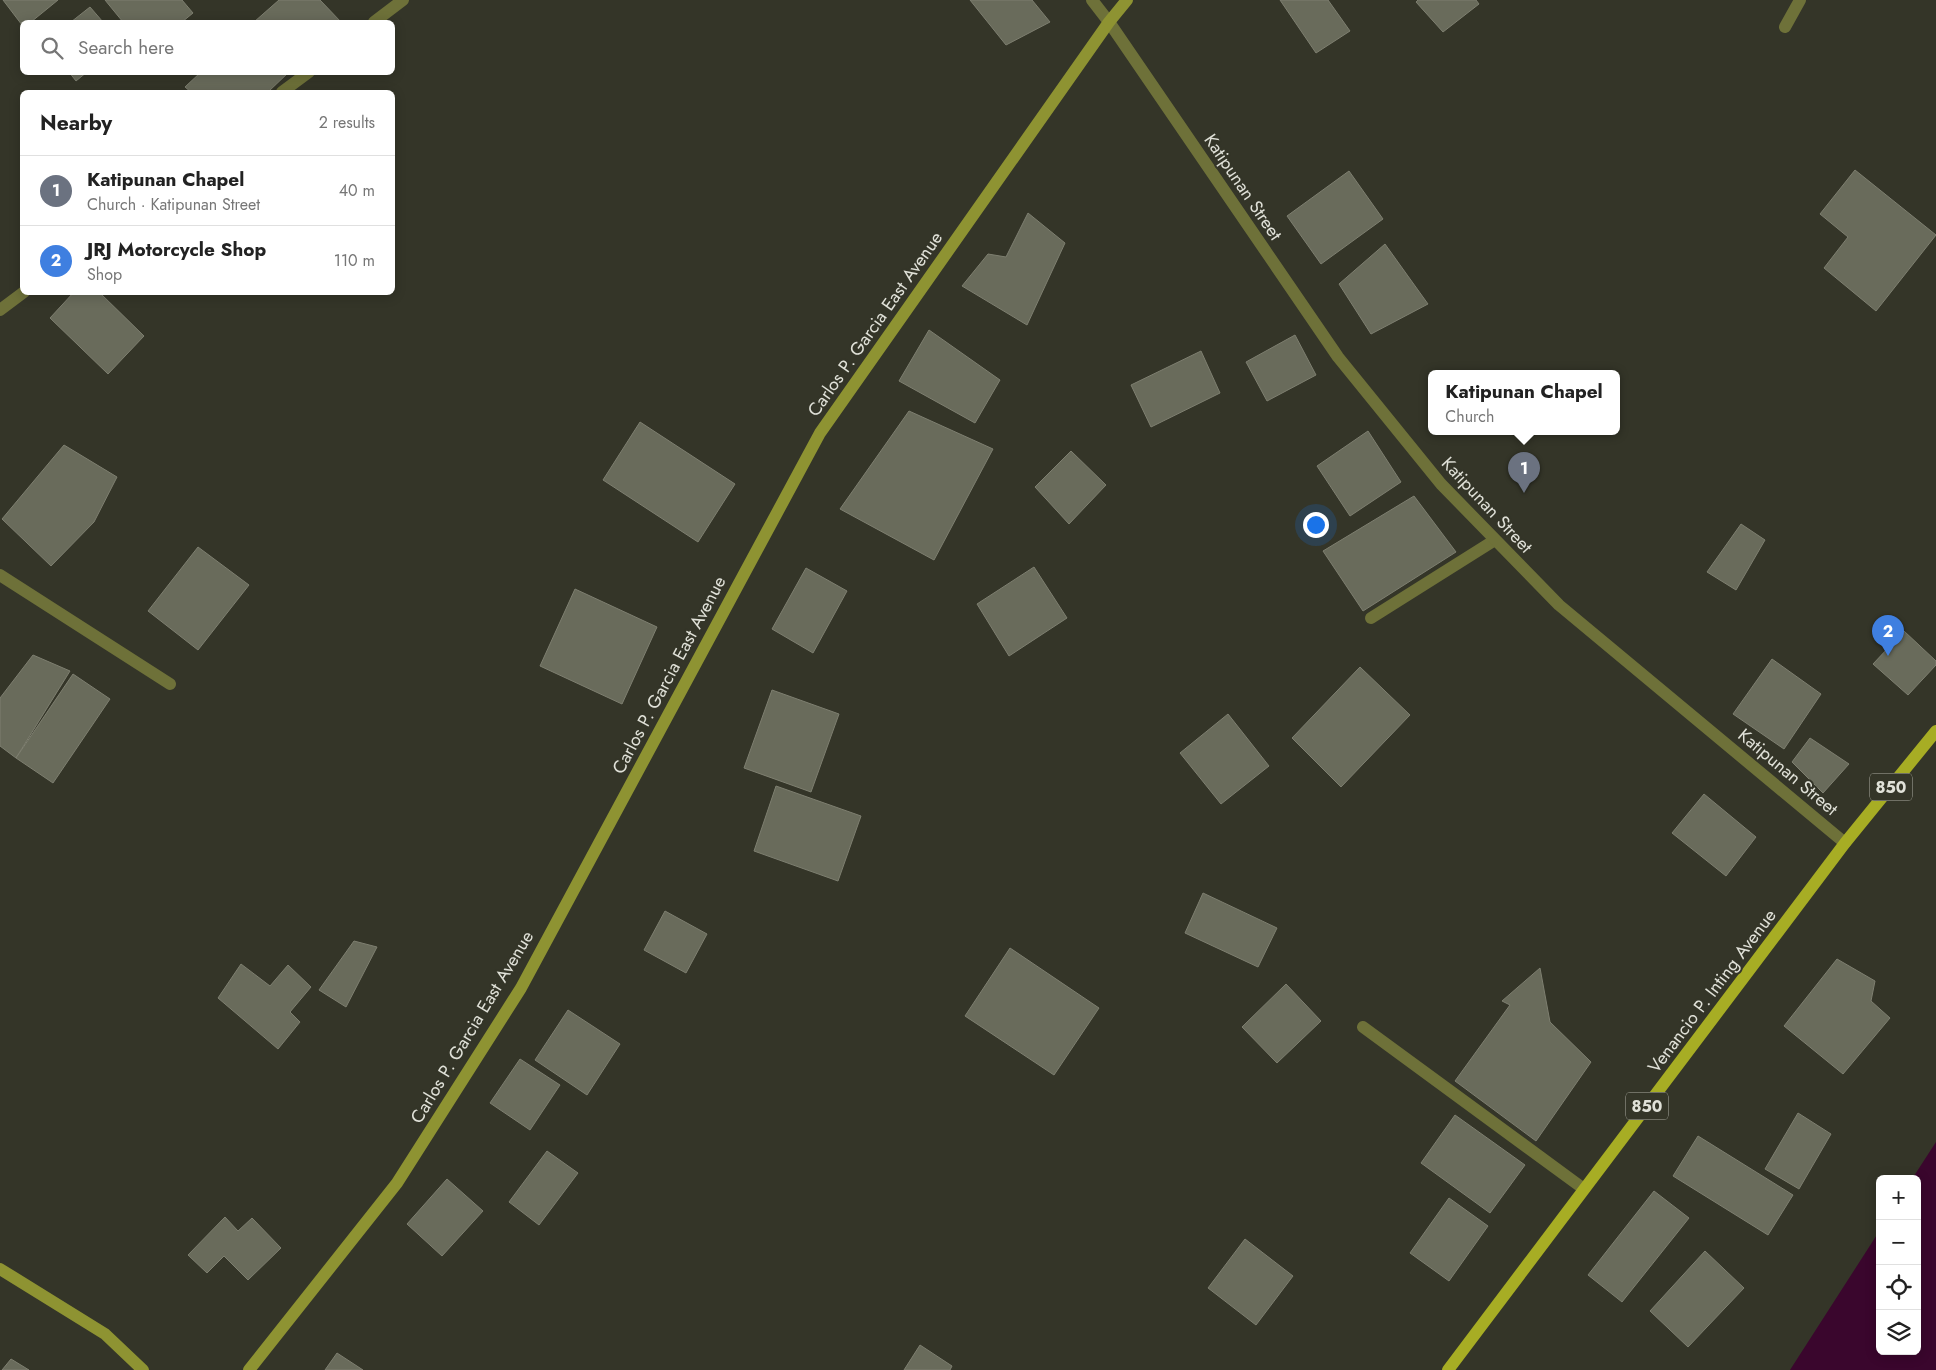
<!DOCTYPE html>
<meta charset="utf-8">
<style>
:root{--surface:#fff;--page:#f2f2f2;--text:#222;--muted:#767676;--line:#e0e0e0;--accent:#b45309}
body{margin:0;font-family:Jost,sans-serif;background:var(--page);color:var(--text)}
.controls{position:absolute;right:15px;bottom:15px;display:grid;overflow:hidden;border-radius:8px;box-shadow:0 2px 12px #0003}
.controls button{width:45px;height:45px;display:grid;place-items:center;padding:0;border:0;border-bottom:1px solid var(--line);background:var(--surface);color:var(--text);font:25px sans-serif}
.you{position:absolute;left:1315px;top:524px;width:18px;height:18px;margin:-12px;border:4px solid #fff;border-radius:50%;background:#1a73e8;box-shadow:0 0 0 8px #1a73e833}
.badge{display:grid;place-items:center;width:32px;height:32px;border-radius:50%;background:var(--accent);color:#fff;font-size:16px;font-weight:700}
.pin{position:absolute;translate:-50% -41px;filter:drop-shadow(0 1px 2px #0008)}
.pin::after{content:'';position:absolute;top:26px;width:18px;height:15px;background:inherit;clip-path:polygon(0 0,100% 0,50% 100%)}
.popup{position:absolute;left:1428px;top:370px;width:192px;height:65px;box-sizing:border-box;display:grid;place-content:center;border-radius:8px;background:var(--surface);filter:drop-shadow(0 1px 4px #0005);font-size:16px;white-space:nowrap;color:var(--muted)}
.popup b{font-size:19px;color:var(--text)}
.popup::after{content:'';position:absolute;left:50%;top:100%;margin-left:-10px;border:10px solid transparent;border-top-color:var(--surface)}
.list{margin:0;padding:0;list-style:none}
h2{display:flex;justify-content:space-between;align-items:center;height:65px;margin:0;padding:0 20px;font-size:21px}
h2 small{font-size:16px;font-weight:400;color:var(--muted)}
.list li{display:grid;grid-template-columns:32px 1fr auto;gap:15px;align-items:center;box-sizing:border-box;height:70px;padding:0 20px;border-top:1px solid var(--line)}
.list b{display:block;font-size:19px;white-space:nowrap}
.list p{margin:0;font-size:16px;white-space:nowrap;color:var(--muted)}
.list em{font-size:16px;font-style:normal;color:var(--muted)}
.icon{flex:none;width:28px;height:28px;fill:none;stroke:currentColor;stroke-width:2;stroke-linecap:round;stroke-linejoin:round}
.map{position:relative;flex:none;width:1936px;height:1370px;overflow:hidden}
.search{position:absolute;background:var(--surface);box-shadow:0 2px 12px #0003;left:20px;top:20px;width:375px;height:55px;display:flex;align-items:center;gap:12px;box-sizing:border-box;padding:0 18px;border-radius:8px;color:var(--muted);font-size:19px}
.panel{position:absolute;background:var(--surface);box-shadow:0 2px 12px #0003;left:20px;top:90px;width:375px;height:205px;border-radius:8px}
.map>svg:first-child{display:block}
.water{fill:#3a062d}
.building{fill:#696b5b;stroke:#7e7f70}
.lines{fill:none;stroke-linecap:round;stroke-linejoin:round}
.lane{stroke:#6e7139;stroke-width:12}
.street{stroke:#6e7139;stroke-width:12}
.secondary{stroke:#8e9332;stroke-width:12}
.primary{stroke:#a7ad24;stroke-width:12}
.labels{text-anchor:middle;stroke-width:4;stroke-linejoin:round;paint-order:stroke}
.shield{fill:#343528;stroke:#acada3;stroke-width:1}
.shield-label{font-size:16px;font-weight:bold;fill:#e0e1d8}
.street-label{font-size:18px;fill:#e0e1d8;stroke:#343528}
</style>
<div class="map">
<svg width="1936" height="1370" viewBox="0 0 1936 1370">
<rect width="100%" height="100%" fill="#343528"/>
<!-- water -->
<polygon class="water" points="1936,1142 1936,1370 1790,1370 1880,1230 1880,1351 1917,1351 1917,1179 1912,1179"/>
<!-- building -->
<g class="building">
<polygon points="3,0 58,0 31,22 22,22 22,25"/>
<polygon points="105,0 182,0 193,13 182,22 123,22"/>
<polygon points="279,0 320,0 341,22 254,22"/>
<polygon points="970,0 1032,0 1050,22 1006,45"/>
<polygon points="1280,0 1328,0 1350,31 1316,53"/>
<polygon points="1418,0 1476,0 1479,4 1443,32 1416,2"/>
<polygon points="90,7 103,22 71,22"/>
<polygon points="69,72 87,72 76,81"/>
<polygon points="201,72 289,72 268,92 191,92 185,87"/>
<polygon points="1855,170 1936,235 1876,311 1824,268 1848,237 1820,214"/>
<polygon points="1349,171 1383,219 1321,264 1287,216"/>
<polygon points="1028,213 1065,243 1027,325 962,286 988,254 1006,257"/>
<polygon points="1385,244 1428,304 1371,334 1339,284"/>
<polygon points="74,292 99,292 144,336 108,374 50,318"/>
<polygon points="929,330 1000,380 975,423 899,381"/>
<polygon points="1295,335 1316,375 1267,401 1246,362"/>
<polygon points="1201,351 1220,393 1151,427 1131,385"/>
<polygon points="909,411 993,449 934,560 840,509"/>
<polygon points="640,422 735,484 698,542 603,480"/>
<polygon points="1368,431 1401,482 1350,516 1317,466"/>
<polygon points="64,445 117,477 94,522 51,566 2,519"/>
<polygon points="1071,451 1106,485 1069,524 1035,487"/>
<polygon points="1414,496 1456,552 1363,611 1323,551"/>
<polygon points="1741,524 1765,540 1736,590 1707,572"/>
<polygon points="198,547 249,585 198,650 148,611"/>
<polygon points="1034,567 1067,618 1009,656 977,604"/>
<polygon points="806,568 847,591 813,653 772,629"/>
<polygon points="575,589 657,627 622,704 540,666"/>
<polygon points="1904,631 1936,661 1936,665 1908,695 1873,664"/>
<polygon points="33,655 70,671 16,758 0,746 0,698"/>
<polygon points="1772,659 1821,694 1784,749 1733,714"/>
<polygon points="1360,667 1410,715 1341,787 1292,738"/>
<polygon points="73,674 110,699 53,783 16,758"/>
<polygon points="772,690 839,714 811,792 744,768"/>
<polygon points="1228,714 1269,766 1221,804 1180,753"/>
<polygon points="1810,738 1849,764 1823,793 1792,762"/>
<polygon points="776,786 861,816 838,881 754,851"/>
<polygon points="1704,794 1756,837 1726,876 1672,833"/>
<polygon points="1203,893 1277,928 1258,967 1185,933"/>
<polygon points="665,911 707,934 686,973 644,950"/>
<polygon points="354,941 377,947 346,1007 319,990"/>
<polygon points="1010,948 1099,1008 1054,1075 965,1016"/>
<polygon points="1837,959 1875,981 1871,1001 1890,1018 1843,1074 1784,1026"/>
<polygon points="241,964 270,986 288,965 311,987 290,1012 300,1022 278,1049 218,998"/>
<polygon points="1540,968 1550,1022 1591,1062 1536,1141 1455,1081 1510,1005 1502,1001"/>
<polygon points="1286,984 1321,1021 1277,1063 1242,1027"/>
<polygon points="568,1010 620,1044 587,1095 535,1060"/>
<polygon points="520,1059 560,1085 530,1130 490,1103"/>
<polygon points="1798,1113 1831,1134 1799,1189 1765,1169"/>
<polygon points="1455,1115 1525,1165 1490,1213 1421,1163"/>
<polygon points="1698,1136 1793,1195 1768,1235 1673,1176"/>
<polygon points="547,1151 578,1173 539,1225 509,1202"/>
<polygon points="447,1179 483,1211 442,1256 407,1224"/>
<polygon points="1654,1191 1689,1218 1622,1302 1588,1275"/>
<polygon points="1449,1198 1488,1226 1449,1281 1410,1253"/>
<polygon points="225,1217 238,1231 252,1218 281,1248 248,1280 224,1256 207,1273 188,1255"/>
<polygon points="1245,1239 1293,1276 1256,1325 1208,1288"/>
<polygon points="1705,1251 1744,1288 1688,1347 1650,1311"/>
<polygon points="920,1345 952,1366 950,1370 904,1370"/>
<polygon points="337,1353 363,1370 325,1370"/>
<polygon points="11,1359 29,1370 2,1370"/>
</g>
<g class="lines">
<!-- lane -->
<g class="lane">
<polyline points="1371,618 1495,540"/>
<polyline points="1363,1027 1584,1189"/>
</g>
<!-- street -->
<g class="street">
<polyline points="1092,0 1109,22 1338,357 1441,484 1559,605 1845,843"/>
<polyline points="374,22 403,0"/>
<polyline points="1785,27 1800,0"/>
<polyline points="282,92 309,72"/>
<polyline points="0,310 24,292"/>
<polyline points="0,575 170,684"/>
</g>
<!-- secondary -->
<g class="secondary">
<polyline points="0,1269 105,1334 143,1370"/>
<polyline points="249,1370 397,1183 521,988 820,433 1109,22 1127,0"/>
</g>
<!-- primary -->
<polyline class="primary" points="1448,1370 1845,843 1936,731"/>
</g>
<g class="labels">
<!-- shield labels -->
<g class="shield">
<rect x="1870" y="773.5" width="42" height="27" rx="4"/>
<rect x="1626" y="1092.5" width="42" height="27" rx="4"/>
</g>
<g class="shield-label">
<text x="1891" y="793">850</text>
<text x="1647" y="1112">850</text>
</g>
<!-- street labels -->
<g class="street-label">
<text transform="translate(1243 187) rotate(56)" y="6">Katipunan Street</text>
<text transform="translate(875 324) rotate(-55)" y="6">Carlos P. Garcia East Avenue</text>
<text transform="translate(1487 505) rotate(47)" y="6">Katipunan Street</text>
<text transform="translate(669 675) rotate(-62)" y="6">Carlos P. Garcia East Avenue</text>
<text transform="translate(1788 772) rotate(40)" y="6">Katipunan Street</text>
<text transform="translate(1712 991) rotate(-53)" y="6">Venancio P. Inting Avenue</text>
<text transform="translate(472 1027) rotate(-59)" y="6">Carlos P. Garcia East Avenue</text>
</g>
</g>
</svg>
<div class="controls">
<button>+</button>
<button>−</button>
<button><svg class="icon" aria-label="locate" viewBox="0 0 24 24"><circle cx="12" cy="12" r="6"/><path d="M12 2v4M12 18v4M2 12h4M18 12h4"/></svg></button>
<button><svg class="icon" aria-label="layers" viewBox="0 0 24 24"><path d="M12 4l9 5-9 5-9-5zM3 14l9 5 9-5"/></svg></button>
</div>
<div class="you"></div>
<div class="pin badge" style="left:1524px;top:493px;background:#6b7280">1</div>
<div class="popup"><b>Katipunan Chapel</b>Church</div>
<div class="pin badge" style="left:1888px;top:656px;background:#3f7fe0">2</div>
<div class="search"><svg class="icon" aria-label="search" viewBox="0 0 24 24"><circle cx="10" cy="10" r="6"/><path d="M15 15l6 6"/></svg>Search here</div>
<section class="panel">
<h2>Nearby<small>2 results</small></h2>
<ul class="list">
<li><span class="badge" style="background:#6b7280">1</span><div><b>Katipunan Chapel</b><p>Church · Katipunan Street</p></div><em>40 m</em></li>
<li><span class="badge" style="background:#3f7fe0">2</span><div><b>JRJ Motorcycle Shop</b><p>Shop</p></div><em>110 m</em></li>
</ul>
</section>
</div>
